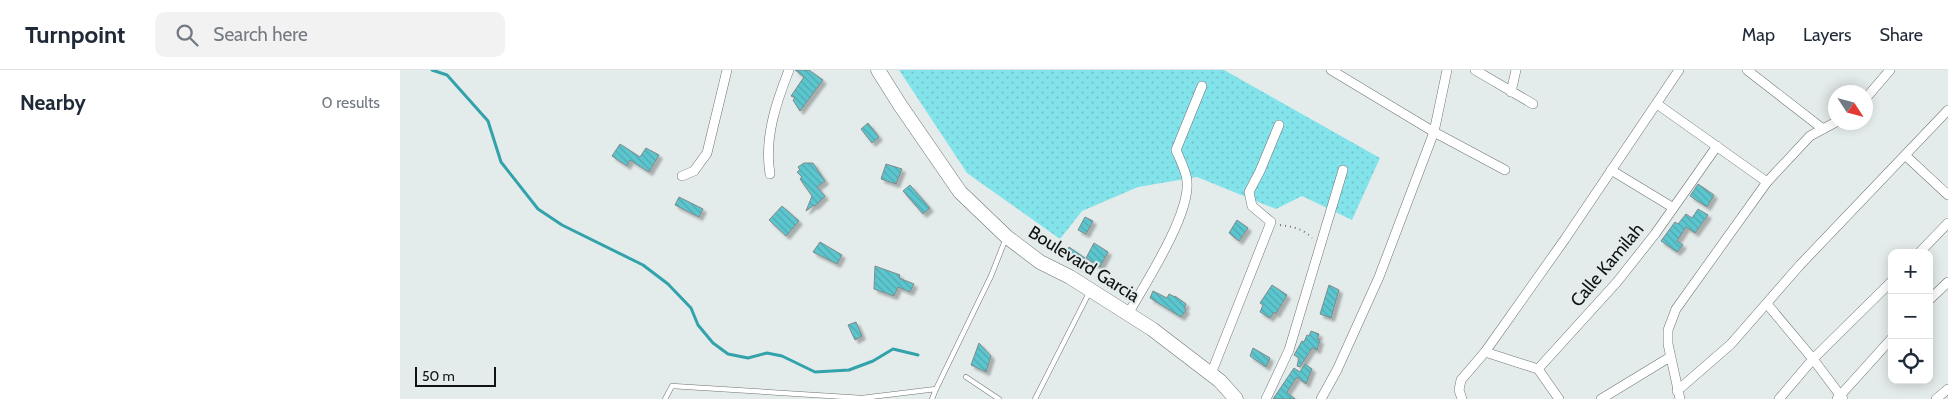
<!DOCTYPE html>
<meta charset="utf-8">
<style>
:root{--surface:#fff;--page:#f2f2f3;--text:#1f2937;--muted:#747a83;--line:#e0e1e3}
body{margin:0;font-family:Cabin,sans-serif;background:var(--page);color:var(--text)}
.controls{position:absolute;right:15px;bottom:15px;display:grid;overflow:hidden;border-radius:10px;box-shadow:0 2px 12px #0003}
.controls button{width:45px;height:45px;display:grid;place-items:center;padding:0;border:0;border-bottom:1px solid var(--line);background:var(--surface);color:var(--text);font:25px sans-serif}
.compass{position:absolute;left:1428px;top:15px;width:45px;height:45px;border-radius:50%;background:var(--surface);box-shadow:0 2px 12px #0003;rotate:126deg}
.scale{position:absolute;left:15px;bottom:12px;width:81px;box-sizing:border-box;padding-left:5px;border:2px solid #111313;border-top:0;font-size:14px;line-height:18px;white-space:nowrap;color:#111313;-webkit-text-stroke:4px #e4ebeb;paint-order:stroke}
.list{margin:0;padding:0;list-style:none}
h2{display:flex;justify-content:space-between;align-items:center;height:65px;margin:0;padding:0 20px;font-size:21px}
h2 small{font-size:16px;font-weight:400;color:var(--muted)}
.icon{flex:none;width:28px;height:28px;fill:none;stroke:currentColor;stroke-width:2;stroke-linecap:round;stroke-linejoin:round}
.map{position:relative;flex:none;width:1548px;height:329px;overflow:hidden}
header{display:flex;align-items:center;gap:30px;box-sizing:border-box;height:70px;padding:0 25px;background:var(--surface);border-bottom:1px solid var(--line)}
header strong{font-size:24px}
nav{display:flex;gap:28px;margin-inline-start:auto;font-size:18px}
.search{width:350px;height:45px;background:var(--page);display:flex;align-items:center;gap:12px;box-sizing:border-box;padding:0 18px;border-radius:10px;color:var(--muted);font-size:19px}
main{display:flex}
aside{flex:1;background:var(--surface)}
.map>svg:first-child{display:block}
.grass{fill:url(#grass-dots)}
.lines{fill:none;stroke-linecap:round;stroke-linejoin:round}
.stream{stroke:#32a2ab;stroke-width:3}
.building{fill:url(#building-back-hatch);stroke:#828888;filter:url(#shadow)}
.service-casing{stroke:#6e7474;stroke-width:5.5}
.minor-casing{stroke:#6e7474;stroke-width:10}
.primary-casing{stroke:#6e7474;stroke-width:15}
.path{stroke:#737777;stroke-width:2;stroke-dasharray:1 4;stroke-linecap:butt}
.service{stroke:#fff;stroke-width:4.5}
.minor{stroke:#fff;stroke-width:9}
.primary{stroke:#fff;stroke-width:14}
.labels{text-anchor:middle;stroke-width:4;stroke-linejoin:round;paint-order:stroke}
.street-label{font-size:18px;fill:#111313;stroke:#e4ebeb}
</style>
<header>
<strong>Turnpoint</strong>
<div class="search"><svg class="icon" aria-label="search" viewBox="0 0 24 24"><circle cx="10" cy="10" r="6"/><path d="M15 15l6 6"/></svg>Search here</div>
<nav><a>Map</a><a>Layers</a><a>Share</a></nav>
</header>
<main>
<aside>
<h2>Nearby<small>0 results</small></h2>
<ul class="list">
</ul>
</aside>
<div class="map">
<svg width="1548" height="329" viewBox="0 0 1548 329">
<defs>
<pattern id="grass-dots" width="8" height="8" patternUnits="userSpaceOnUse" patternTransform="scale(1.25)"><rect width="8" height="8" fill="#83e3eb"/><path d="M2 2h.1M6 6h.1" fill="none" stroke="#70c2c9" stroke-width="1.8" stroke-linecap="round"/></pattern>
<pattern id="building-back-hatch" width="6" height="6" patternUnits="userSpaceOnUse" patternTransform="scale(1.25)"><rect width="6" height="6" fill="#5cc6cf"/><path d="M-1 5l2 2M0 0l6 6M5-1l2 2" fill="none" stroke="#4fa9b1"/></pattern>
<filter id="shadow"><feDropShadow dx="3.5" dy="3.5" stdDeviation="1" flood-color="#0004"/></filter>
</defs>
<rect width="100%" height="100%" fill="#e4ebeb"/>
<!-- grass -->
<polygon class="grass" points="499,0 824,0 980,88 952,150 902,126 876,139 797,107 738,117 682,141 660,169 567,103"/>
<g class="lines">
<!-- stream -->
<polyline class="stream" points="32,0 47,5 88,51 101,92 138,139 162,155 243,195 268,214 291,238 298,255 313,273 328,284 348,288 367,283 382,286 415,302 449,300 473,291 493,279 518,285"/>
</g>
<!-- building -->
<g class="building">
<polygon points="395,0 409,0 423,10 400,41 393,30 395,28 391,26 404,7"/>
<polygon points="468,53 479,67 472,73 461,59"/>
<polygon points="220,74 240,87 246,78 259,85 249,102 230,90 227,96 212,86"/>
<polygon points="404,93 413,93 425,111 417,117 425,126 415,136 414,135 406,141 412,126 400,109 402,107 397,102 400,100 398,97"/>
<polygon points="486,94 502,99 496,114 481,109"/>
<polygon points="1298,114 1314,125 1307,137 1290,126"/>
<polygon points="510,115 530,138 523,144 503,121"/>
<polygon points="279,127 303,139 299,147 275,135"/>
<polygon points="382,136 399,151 386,166 369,150"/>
<polygon points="1298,139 1308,145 1295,163 1286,157 1277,171 1283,175 1277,182 1261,171 1275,152 1278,154 1286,144 1292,148"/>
<polygon points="685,147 693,151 686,164 678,160"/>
<polygon points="837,150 848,158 839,171 829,163"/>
<polygon points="420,172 442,185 437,194 413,182"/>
<polygon points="694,173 708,182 700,197 686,188"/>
<polygon points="669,177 685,188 678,197 668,190 669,188 664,185"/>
<polygon points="475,196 500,205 499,208 514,214 510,222 498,217 494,226 474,219"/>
<polygon points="872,215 887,225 876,244 874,242 870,248 860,242 863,235 860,233"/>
<polygon points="929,215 939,220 931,248 920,244"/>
<polygon points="753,221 767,228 769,224 775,227 775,226 786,234 784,238 786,240 781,247 750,228"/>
<polygon points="456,252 462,266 455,270 448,255"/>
<polygon points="911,261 919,264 917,269 920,270 917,280 912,278 900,297 897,296 899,288 894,285 902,271 904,272 907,265 909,266"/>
<polygon points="579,273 591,286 586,302 571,295"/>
<polygon points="853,278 870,288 866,297 850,286"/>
<polygon points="905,294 912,299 906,314 897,307 887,322 895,329 873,329 894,298 900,302"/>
</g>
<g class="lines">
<defs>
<g id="service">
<polyline points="566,307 599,329"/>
<polyline points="265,329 272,316 462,328 536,319 591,206 606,168"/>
<polyline points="532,329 536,319"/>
<polyline points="635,329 690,221"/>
</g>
<g id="minor">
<polyline points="931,0 1034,62 1105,100"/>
<polyline points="1075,0 1133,34"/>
<polyline points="1347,0 1423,59"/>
<polyline points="1111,22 1116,0"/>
<polyline points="1466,28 1490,0"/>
<polyline points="1257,34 1367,112"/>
<polyline points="1506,86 1548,125"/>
<polyline points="1211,100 1272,137"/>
<path d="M370,104C364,68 376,33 389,0"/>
<polyline points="282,106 294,101 307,83 327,0"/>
<polyline points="1519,183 1548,153"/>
<polyline points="1529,230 1548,212"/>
<polyline points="1367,234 1413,289 1443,329"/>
<path d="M728,244C745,214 790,145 787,112C787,102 780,90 776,80L802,16"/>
<polyline points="1085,282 1138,299"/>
<polyline points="1138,299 1217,212 1255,164 1317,76"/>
<polyline points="1138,299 1159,329"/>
<polyline points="811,304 871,152 852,136 849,122 860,101 879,55"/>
<polyline points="1277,321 1331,274 1400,195 1548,40"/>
<polyline points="866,329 889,280 943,100"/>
<polyline points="921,329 937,300 979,207 1034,62 1047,0"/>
<polyline points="1062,329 1059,320 1061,310 1085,282 1165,169 1279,0"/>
<polyline points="1201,329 1270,287"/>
<polyline points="1280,329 1268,274 1268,260 1276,239 1367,112 1410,66 1436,52"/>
<polyline points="1379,329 1413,289 1492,211"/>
<polyline points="1437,329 1492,268"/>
<polyline points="1536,329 1548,319"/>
</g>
<polyline id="primary" points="478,0 500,35 560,122 607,167 640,192 670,207 752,259 820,311 836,329"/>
</defs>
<!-- service casing -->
<use href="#service" class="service-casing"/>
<!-- minor casing -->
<use href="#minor" class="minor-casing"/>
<!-- primary casing -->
<use href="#primary" class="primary-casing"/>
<!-- path -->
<path class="path" d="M880,155C893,157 902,158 912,168"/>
<!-- service -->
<use href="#service" class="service"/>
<!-- minor -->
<use href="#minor" class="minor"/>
<!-- primary -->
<use href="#primary" class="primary"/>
</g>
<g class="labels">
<!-- street labels -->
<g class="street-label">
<text transform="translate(684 194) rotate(32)" y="6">Boulevard Garcia</text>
<text transform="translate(1207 195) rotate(-50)" y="6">Calle Kamilah</text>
</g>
</g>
</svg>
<div class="controls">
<button>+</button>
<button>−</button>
<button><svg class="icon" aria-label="locate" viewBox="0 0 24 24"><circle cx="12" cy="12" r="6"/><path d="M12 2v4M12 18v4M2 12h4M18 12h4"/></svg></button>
</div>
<svg class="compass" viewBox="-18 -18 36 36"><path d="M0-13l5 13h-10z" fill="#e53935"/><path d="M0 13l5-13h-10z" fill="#747a83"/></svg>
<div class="scale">50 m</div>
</div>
</main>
